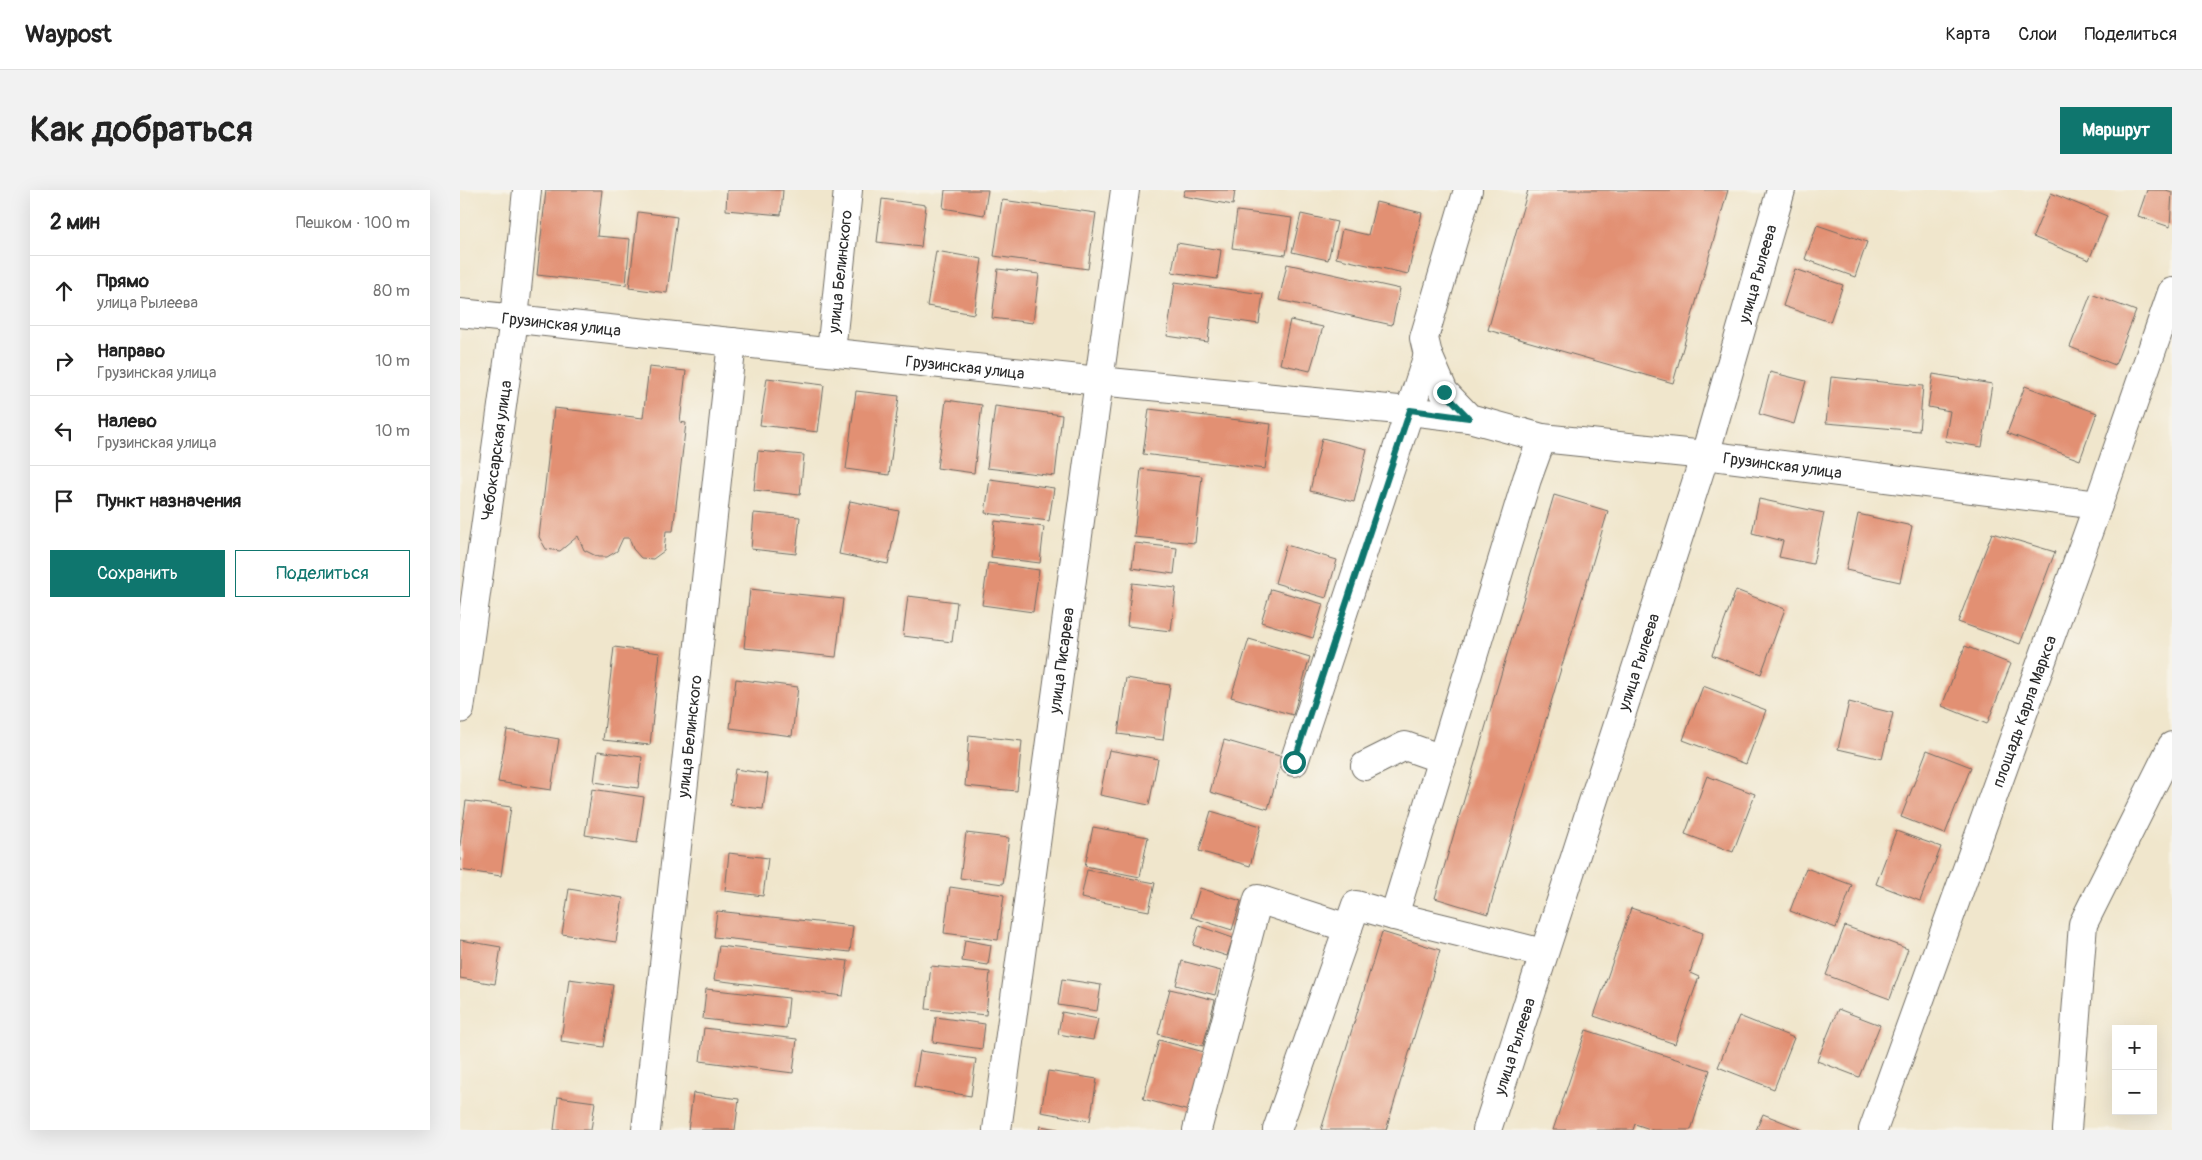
<!DOCTYPE html>
<html lang="ru">
<meta charset="utf-8">
<style>
:root{--surface:#fff;--page:#f2f2f2;--text:#222;--muted:#767676;--line:#e0e0e0;--accent:#0f766e}
body{margin:0;font-family:Pangolin,sans-serif;background:var(--page);color:var(--text)}
.controls{position:absolute;right:15px;bottom:15px;display:grid;overflow:hidden;border-radius:0px;box-shadow:0 5px 20px #0002}
.controls button{width:45px;height:45px;display:grid;place-items:center;padding:0;border:0;border-bottom:1px solid var(--line);background:var(--surface);color:var(--text);font:25px sans-serif}
.stop{position:absolute;width:15px;height:15px;margin:-11px;border:4px solid #0f766e;border-radius:50%;background:#fff}
.stop.end{background:#0f766e;border-color:#fff;box-shadow:0 1px 5px #0008}
.list{margin:0;padding:0;list-style:none}
h2{display:flex;justify-content:space-between;align-items:center;height:65px;margin:0;padding:0 20px;font-size:21px}
h2 small{font-size:16px;font-weight:400;color:var(--muted)}
.list li{display:grid;grid-template-columns:32px 1fr auto;gap:15px;align-items:center;box-sizing:border-box;height:70px;padding:0 20px;border-top:1px solid var(--line)}
.list b{display:block;font-size:19px;white-space:nowrap}
.list p{margin:0;font-size:16px;white-space:nowrap;color:var(--muted)}
.list em{font-size:16px;font-style:normal;color:var(--muted)}
.actions{display:flex;gap:10px;padding:15px 20px}
.actions a{flex:1;padding:11px 0;border:1px solid var(--accent);border-radius:0px;text-align:center;font-size:18px;color:var(--accent)}
.actions .main{background:var(--accent);color:#fff}
.icon{flex:none;width:28px;height:28px;fill:none;stroke:currentColor;stroke-width:2;stroke-linecap:round;stroke-linejoin:round}
.map{position:relative;flex:none;width:1712px;height:940px;overflow:hidden;border-radius:0px}
header{display:flex;align-items:center;gap:30px;box-sizing:border-box;height:70px;padding:0 25px;background:var(--surface);border-bottom:1px solid var(--line)}
header strong{font-size:24px}
nav{display:flex;gap:28px;margin-inline-start:auto;font-size:18px}
.intro{display:flex;align-items:center;justify-content:space-between;box-sizing:border-box;height:120px;padding:0 30px}
h1{margin:0;font-size:35px}
.button{padding:12px 22px;border-radius:0px;background:var(--accent);color:#fff;font-size:18px;font-weight:700}
main{display:flex;gap:30px;padding:0 30px}
aside{flex:1;background:var(--surface);border-radius:0px;box-shadow:0 5px 20px #0002}
.map>svg:first-child{display:block}
.building{fill:#e29073}
.lines{fill:none;stroke-linecap:round;stroke-linejoin:round}
.minor-casing{stroke:#706c63;stroke-width:30}
.minor{stroke:#fff;stroke-width:28}
.route{stroke:#0f766e;stroke-width:6}
.labels{text-anchor:middle;stroke-width:4;stroke-linejoin:round;paint-order:stroke}
.street-label{font-size:16px;fill:#2b2b2b;stroke:#f7f3e8}
</style>
<header>
<strong>Waypost</strong>
<nav><a>Карта</a><a>Слои</a><a>Поделиться</a></nav>
</header>
<div class="intro"><h1>Как добраться</h1><a class="button">Маршрут</a></div>
<main>
<aside>
<h2>2 мин<small>Пешком · 100 m</small></h2>
<ul class="list">
<li><svg class="icon" aria-label="ahead" viewBox="0 0 24 24"><path d="M12 20V5M6 11l6-6 6 6"/></svg><div><b>Прямо</b><p>улица Рылеева</p></div><em>80 m</em></li>
<li><svg class="icon" aria-label="right" viewBox="0 0 24 24"><path d="M7 20v-9h11M14 6l5 5-5 5"/></svg><div><b>Направо</b><p>Грузинская улица</p></div><em>10 m</em></li>
<li><svg class="icon" aria-label="left" viewBox="0 0 24 24"><path d="M17 20v-9H6M10 6l-5 5 5 5"/></svg><div><b>Налево</b><p>Грузинская улица</p></div><em>10 m</em></li>
<li><svg class="icon" aria-label="arrive" viewBox="0 0 24 24"><path d="M6 21V4h12l-3 4 3 4H6"/></svg><div><b>Пункт назначения</b></div></li>
</ul>
<div class="actions"><a class="main">Сохранить</a><a>Поделиться</a></div>
</aside>
<div class="map">
<svg width="1712" height="940" viewBox="0 0 1712 940">
<rect width="100%" height="100%" fill="#f7f3e8"/>
<filter id="ink" filterUnits="userSpaceOnUse"><feTurbulence type="fractalNoise" baseFrequency=".02" numOctaves="2"/><feDisplacementMap in="SourceGraphic" scale="10" xChannelSelector="R" yChannelSelector="G"/><feConvolveMatrix kernelMatrix="1 2 1 2 8 2 1 2 1" color-interpolation-filters="sRGB"/></filter>
<filter id="wash" filterUnits="userSpaceOnUse"><feTurbulence type="fractalNoise" baseFrequency=".0096" numOctaves="4" result="noise"/><feDisplacementMap in="SourceGraphic" scale="20" xChannelSelector="R" yChannelSelector="G"/><feGaussianBlur stdDeviation="1.12" result="paint"/><feColorMatrix in="noise" values="0 0 0 0 0 0 0 0 0 0 0 0 0 0 0 0 0 1.4 0 .05"/><feComposite in="paint" operator="in"/></filter>
<g filter="url(#wash)">
<rect width="100%" height="100%" fill="#f0e6cc"/>
<g id="blocks">
<!-- building -->
<g class="building">
<polygon points="86,0 142,0 137,46 170,49 166,95 77,85"/>
<polygon points="267,0 323,0 321,25 266,20"/>
<polygon points="485,0 528,0 524,25 483,18"/>
<polygon points="725,0 775,0 773,15 723,6"/>
<polygon points="1068,0 1268,0 1213,193 1028,140"/>
<polygon points="1687,0 1706,0 1712,2 1710,37 1678,26"/>
<polygon points="1591,3 1647,26 1629,70 1573,47"/>
<polygon points="422,9 466,15 461,57 417,52"/>
<polygon points="542,10 636,23 628,79 534,66"/>
<polygon points="916,12 962,23 948,84 876,68 882,39 908,45"/>
<polygon points="777,21 832,28 826,65 772,58"/>
<polygon points="178,22 217,27 207,103 169,98"/>
<polygon points="841,24 877,32 868,70 832,62"/>
<polygon points="1357,35 1407,52 1395,87 1345,69"/>
<polygon points="717,53 761,60 757,89 712,82"/>
<polygon points="476,61 522,69 514,124 467,116"/>
<polygon points="827,74 940,99 932,135 819,110"/>
<polygon points="538,79 579,84 573,133 532,128"/>
<polygon points="1335,79 1383,95 1370,132 1323,116"/>
<polygon points="715,92 803,104 799,134 751,127 748,152 707,146"/>
<polygon points="1631,104 1676,121 1655,175 1610,157"/>
<polygon points="830,130 863,137 850,181 820,174"/>
<polygon points="189,177 226,181 220,232 226,233 213,341 206,341 204,361 193,369 181,368 173,359 169,348 163,348 157,361 147,367 138,367 124,360 118,346 100,361 86,359 79,347 94,218 183,228"/>
<polygon points="1310,182 1346,191 1334,234 1299,224"/>
<polygon points="1473,184 1532,194 1522,257 1485,251 1490,221 1468,217"/>
<polygon points="1371,187 1463,196 1459,241 1366,233"/>
<polygon points="307,188 364,195 358,242 300,235"/>
<polygon points="1565,196 1637,223 1620,270 1547,243"/>
<polygon points="396,201 439,206 429,285 386,279"/>
<polygon points="486,210 522,215 514,283 477,278"/>
<polygon points="535,216 602,225 595,286 527,278"/>
<polygon points="689,219 811,234 805,279 683,264"/>
<polygon points="862,248 907,259 894,312 850,301"/>
<polygon points="298,261 344,265 340,305 294,300"/>
<polygon points="681,279 742,286 735,353 674,347"/>
<polygon points="530,289 594,298 589,331 525,323"/>
<polygon points="1094,305 1148,321 1028,724 975,708"/>
<polygon points="1299,309 1364,323 1353,374 1319,367 1323,351 1292,343"/>
<polygon points="390,311 439,321 428,374 379,364"/>
<polygon points="294,323 340,327 336,364 291,359"/>
<polygon points="1398,324 1452,336 1440,392 1386,380"/>
<polygon points="535,331 584,337 580,373 531,367"/>
<polygon points="1532,343 1595,362 1560,454 1498,432"/>
<polygon points="675,353 717,358 714,384 672,378"/>
<polygon points="826,355 877,370 866,408 815,393"/>
<polygon points="528,373 579,380 573,422 522,415"/>
<polygon points="672,393 716,398 711,441 667,436"/>
<polygon points="290,399 383,409 376,467 284,458"/>
<polygon points="811,399 863,414 853,448 801,432"/>
<polygon points="1276,400 1325,419 1301,484 1252,465"/>
<polygon points="448,406 497,412 492,452 443,446"/>
<polygon points="789,449 850,467 833,525 771,507"/>
<polygon points="1505,456 1551,474 1527,534 1482,516"/>
<polygon points="154,457 200,463 190,555 143,550"/>
<polygon points="666,488 710,495 703,550 658,544"/>
<polygon points="276,489 338,497 332,546 270,538"/>
<polygon points="1243,496 1306,520 1286,574 1223,550"/>
<polygon points="1389,512 1433,523 1422,569 1378,559"/>
<polygon points="47,540 99,549 91,600 38,592"/>
<polygon points="509,545 562,551 557,601 505,596"/>
<polygon points="764,550 823,567 808,619 750,602"/>
<polygon points="649,560 698,569 689,615 640,605"/>
<polygon points="1467,560 1511,577 1485,644 1441,627"/>
<polygon points="138,561 182,567 178,598 134,592"/>
<polygon points="275,579 308,584 303,619 270,615"/>
<polygon points="1247,586 1295,604 1273,662 1225,644"/>
<polygon points="132,599 184,607 177,653 125,645"/>
<polygon points="6,611 51,617 41,686 0,680 0,655"/>
<polygon points="751,621 801,636 790,676 739,661"/>
<polygon points="633,637 688,647 680,687 625,676"/>
<polygon points="1436,641 1481,657 1460,711 1416,694"/>
<polygon points="506,643 549,648 543,694 500,688"/>
<polygon points="269,663 308,668 303,706 265,701"/>
<polygon points="1346,678 1392,695 1376,738 1330,721"/>
<polygon points="627,680 695,693 689,721 621,708"/>
<polygon points="490,697 544,705 538,750 484,743"/>
<polygon points="740,698 781,711 772,740 731,727"/>
<polygon points="109,699 163,708 156,752 102,744"/>
<polygon points="1171,718 1243,743 1230,783 1239,787 1215,854 1134,826"/>
<polygon points="257,721 393,736 390,762 254,747"/>
<polygon points="739,736 773,748 767,766 733,755"/>
<polygon points="1385,736 1448,759 1430,809 1366,785"/>
<polygon points="922,742 980,760 926,940 861,940"/>
<polygon points="0,750 41,757 35,794 0,788"/>
<polygon points="505,750 531,755 528,775 502,771"/>
<polygon points="259,756 388,771 383,806 254,790"/>
<polygon points="722,771 761,781 755,805 716,795"/>
<polygon points="471,776 530,782 526,825 466,819"/>
<polygon points="109,789 153,795 144,857 101,851"/>
<polygon points="602,789 641,795 637,821 598,815"/>
<polygon points="246,799 329,808 326,838 243,829"/>
<polygon points="710,799 755,810 743,856 698,844"/>
<polygon points="1378,819 1420,835 1399,887 1357,871"/>
<polygon points="602,822 638,829 633,850 598,844"/>
<polygon points="1279,826 1334,848 1314,899 1258,877"/>
<polygon points="476,827 525,834 522,859 473,852"/>
<polygon points="244,838 337,849 333,883 240,871"/>
<polygon points="1126,840 1250,880 1231,940 1193,940 1175,934 1173,940 1093,940"/>
<polygon points="699,850 744,862 729,921 683,909"/>
<polygon points="460,861 516,869 511,906 454,897"/>
<polygon points="588,881 637,889 630,931 581,922"/>
<polygon points="233,903 279,909 275,940 228,940"/>
<polygon points="98,907 135,912 131,940 94,940"/>
<polygon points="1303,924 1343,940 1296,940"/>
<polygon points="580,936 598,939 598,940 579,940"/>
</g>
</g>
</g>
<g filter="url(#ink)">
<use href="#blocks" fill-opacity="0" stroke="#706c63" stroke-width="1"/>
<g class="lines">
<defs>
<g id="minor">
<path id="s1" d="M1008,0L964,148L968,165L984,202L1009,228L1082,248L1245,265L1638,315"/>
<path id="s2" d="M0,123L639,191L949,221L1009,228"/>
<path id="s3" d="M371,162L388,0"/>
<path id="s4" d="M0,519L54,129L67,0"/>
<polyline points="834,572 968,165"/>
<polyline points="905,576 945,556 982,569"/>
<polyline points="934,726 1067,289 1082,248"/>
<path id="s5" d="M186,940L272,152"/>
<path id="s6" d="M537,940L665,0"/>
<polyline points="737,940 798,709 888,738"/>
<polyline points="817,940 896,715 934,726 1083,763"/>
<path id="s7" d="M1027,940L1245,265L1321,0"/>
<path id="s8" d="M1413,940L1638,315L1712,102"/>
<polyline points="1607,940 1623,734 1712,556"/>
</g>
</defs>
<!-- minor casing -->
<use href="#minor" class="minor-casing"/>
<!-- minor -->
<use href="#minor" class="minor"/>
</g>
</g>
<g class="lines" filter="url(#ink)">
<!-- route -->
<polyline class="route" points="834,572 950,220 1009,228 984,202"/>
</g>
<g class="labels">
<!-- street labels -->
<g class="street-label">
<text dy="6" stroke="none"><textPath href="#s3" startOffset="81">улица Белинского</textPath></text>
<text dy="6" stroke="none"><textPath href="#s7" startOffset="898">улица Рылеева</textPath></text>
<text dy="6" stroke="none"><textPath href="#s2" startOffset="102">Грузинская улица</textPath></text>
<text dy="6" stroke="none"><textPath href="#s2" startOffset="508">Грузинская улица</textPath></text>
<text dy="6" stroke="none"><textPath href="#s4" startOffset="261">Чебоксарская улица</textPath></text>
<text dy="6" stroke="none"><textPath href="#s1" startOffset="566">Грузинская улица</textPath></text>
<text dy="6" stroke="none"><textPath href="#s6" startOffset="474">улица Писарева</textPath></text>
<text dy="6" stroke="none"><textPath href="#s7" startOffset="492">улица Рылеева</textPath></text>
<text dy="6" stroke="none"><textPath href="#s8" startOffset="445">площадь Карла Маркса</textPath></text>
<text dy="6" stroke="none"><textPath href="#s5" startOffset="396">улица Белинского</textPath></text>
<text dy="6" stroke="none"><textPath href="#s7" startOffset="88">улица Рылеева</textPath></text>
</g>
</g>
</svg>
<div class="controls">
<button>+</button>
<button>−</button>
</div>
<div class="stop" style="left:834px;top:572px"></div>
<div class="stop end" style="left:984px;top:202px"></div>
</div>
</main>
